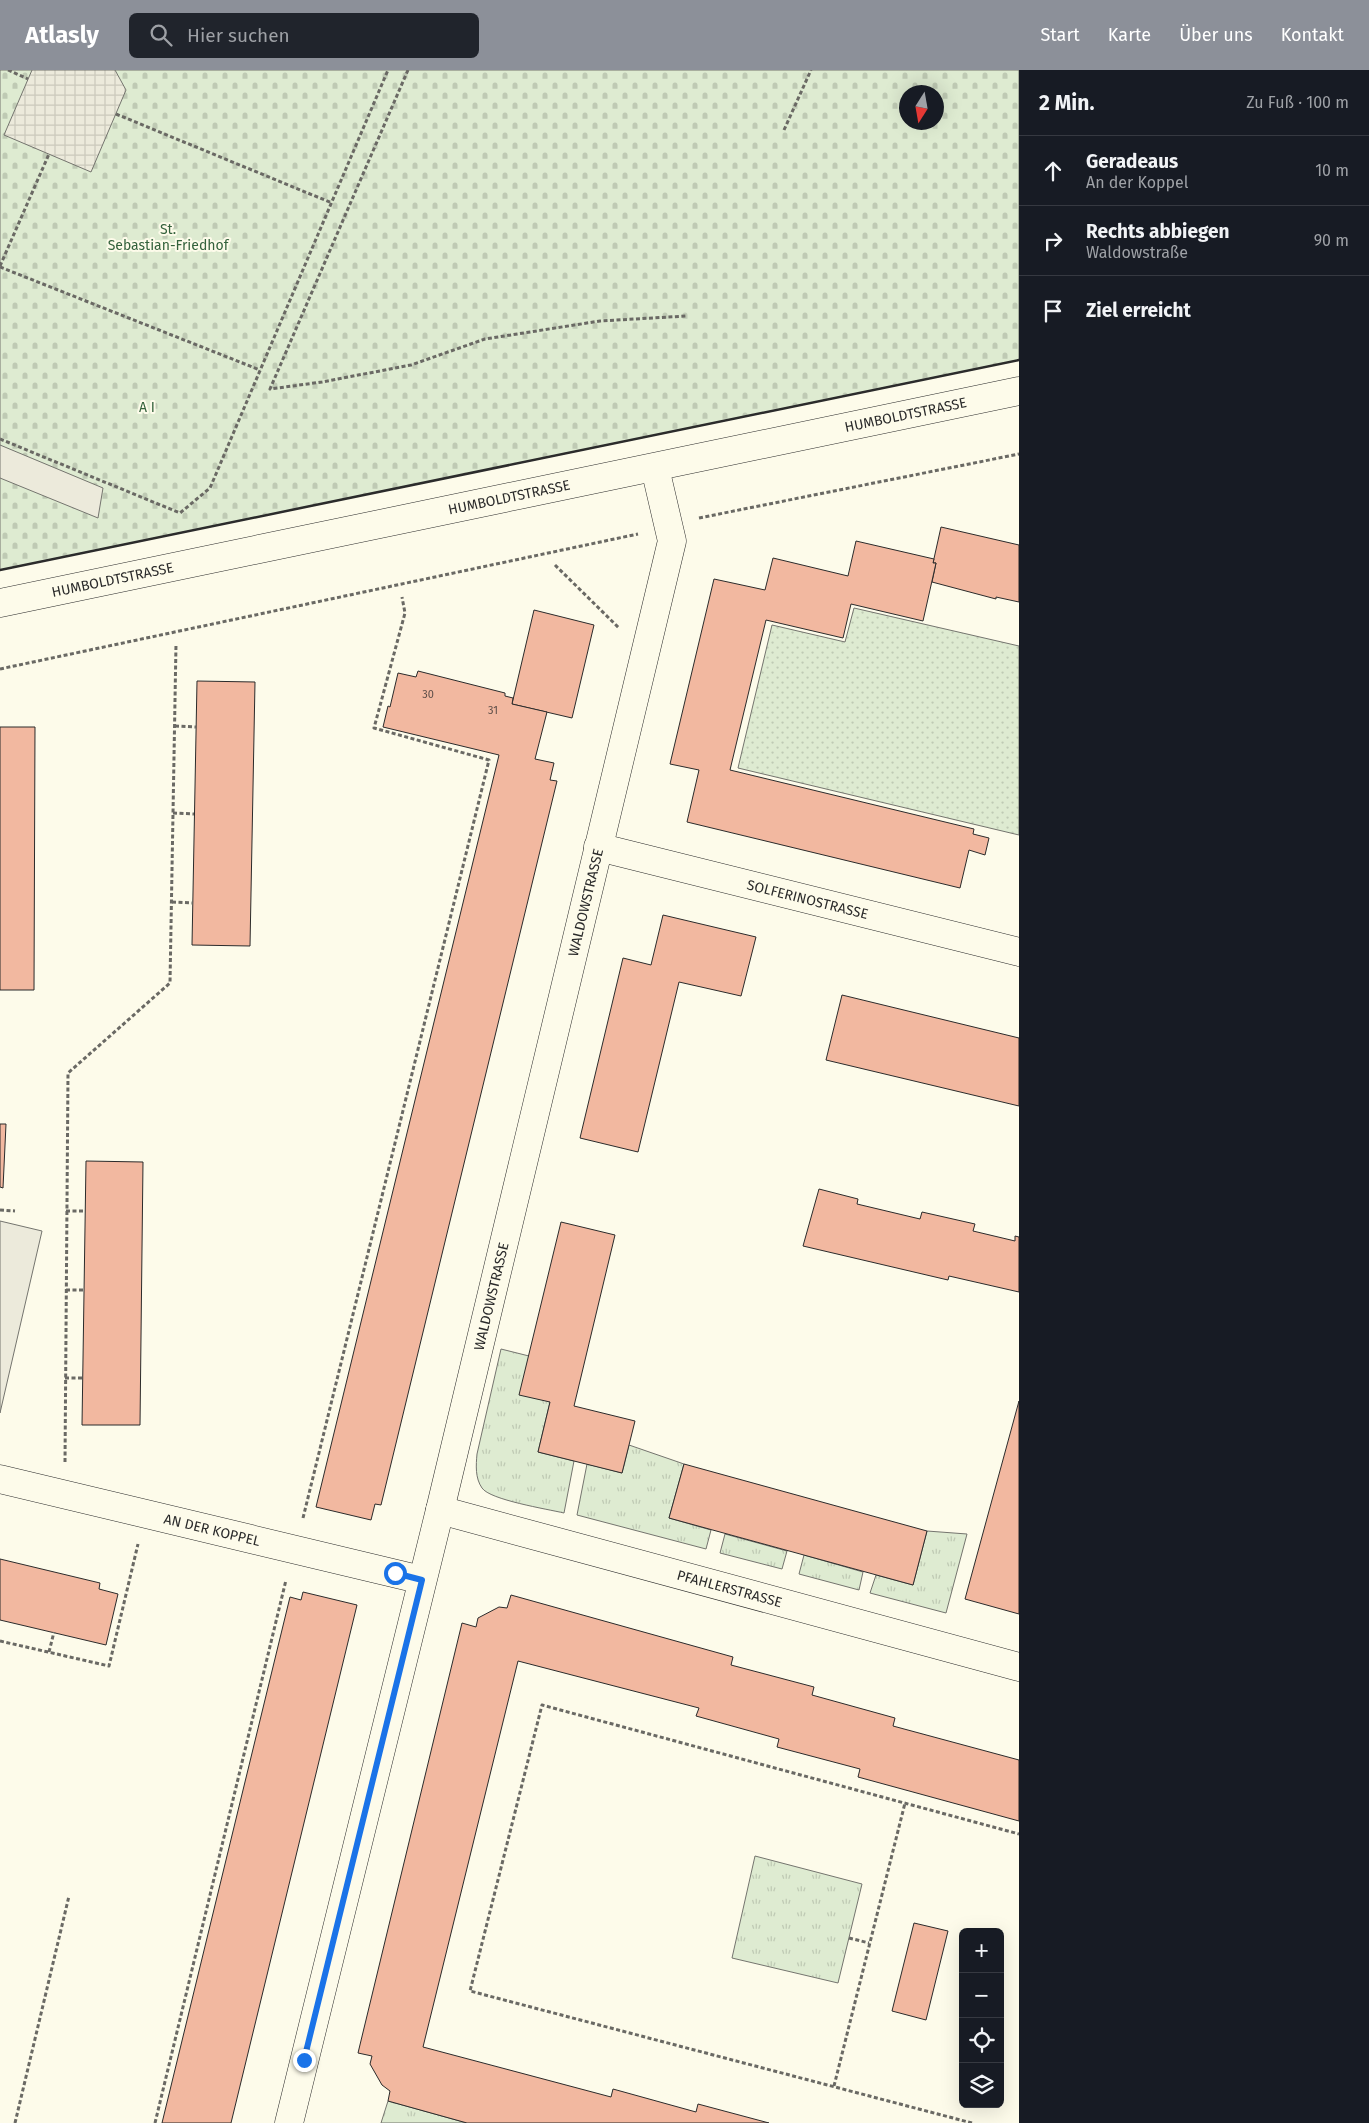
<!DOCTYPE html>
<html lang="de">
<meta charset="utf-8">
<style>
:root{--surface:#171b24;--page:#20242c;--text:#f1f3f6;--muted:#9ea1a6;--line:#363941;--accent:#8c9099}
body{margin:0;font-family:"Fira Sans",sans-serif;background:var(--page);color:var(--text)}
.controls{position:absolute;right:15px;bottom:15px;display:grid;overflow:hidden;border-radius:8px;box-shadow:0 5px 20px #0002}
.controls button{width:45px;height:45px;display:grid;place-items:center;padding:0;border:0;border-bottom:1px solid var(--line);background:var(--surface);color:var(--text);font:25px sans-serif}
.compass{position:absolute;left:899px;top:15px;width:45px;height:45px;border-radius:50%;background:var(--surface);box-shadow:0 5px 20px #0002;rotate:191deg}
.stop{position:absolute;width:15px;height:15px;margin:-11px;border:4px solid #1a73e8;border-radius:50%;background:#fff}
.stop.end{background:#1a73e8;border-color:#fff;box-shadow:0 1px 5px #0008}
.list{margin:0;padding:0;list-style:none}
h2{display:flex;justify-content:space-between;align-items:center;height:65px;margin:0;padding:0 20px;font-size:21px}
h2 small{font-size:16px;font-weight:400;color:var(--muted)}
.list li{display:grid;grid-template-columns:32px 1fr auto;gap:15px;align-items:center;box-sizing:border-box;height:70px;padding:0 20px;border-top:1px solid var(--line)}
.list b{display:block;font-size:19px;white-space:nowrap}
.list p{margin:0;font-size:16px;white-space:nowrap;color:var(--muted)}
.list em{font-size:16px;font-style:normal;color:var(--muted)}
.icon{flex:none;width:28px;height:28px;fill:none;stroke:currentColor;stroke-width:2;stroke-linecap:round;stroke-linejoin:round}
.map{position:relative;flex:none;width:1019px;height:2053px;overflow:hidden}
header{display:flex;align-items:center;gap:30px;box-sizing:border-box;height:70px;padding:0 25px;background:var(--accent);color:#fff}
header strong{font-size:24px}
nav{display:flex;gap:28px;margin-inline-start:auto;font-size:18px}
.search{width:350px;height:45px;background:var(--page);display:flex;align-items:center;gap:12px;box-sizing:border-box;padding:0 18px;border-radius:8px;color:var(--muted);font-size:19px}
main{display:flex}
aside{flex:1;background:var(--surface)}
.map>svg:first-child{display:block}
.grass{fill:url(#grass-tufts);stroke:#74746e}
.cemetery{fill:url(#cemetery-stones);stroke:#74746e;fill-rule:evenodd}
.garden{fill:url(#garden-dots);stroke:#74746e}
.parking{fill:#eceadb;stroke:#74746e}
.plaza{fill:url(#plaza-grid);stroke:#74746e}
.building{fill:#f2b8a0;stroke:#2b2b2b}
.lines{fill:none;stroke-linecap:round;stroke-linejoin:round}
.street-casing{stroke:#2b2b2b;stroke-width:29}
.secondary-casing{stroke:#2b2b2b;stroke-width:29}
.path{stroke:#6a6964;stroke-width:3;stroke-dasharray:4 2.5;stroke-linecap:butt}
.street{stroke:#fdfbea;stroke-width:28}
.secondary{stroke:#fdfbea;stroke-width:28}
.wall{stroke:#2b2b2b;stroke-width:2.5}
.route{stroke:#1a73e8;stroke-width:6}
.labels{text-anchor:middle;stroke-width:4;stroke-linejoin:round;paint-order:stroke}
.number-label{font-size:11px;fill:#5d4e48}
.park-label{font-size:14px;fill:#34623c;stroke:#fdfbea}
.street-label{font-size:14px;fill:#2b2b2b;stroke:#fdfbea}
</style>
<header>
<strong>Atlasly</strong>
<div class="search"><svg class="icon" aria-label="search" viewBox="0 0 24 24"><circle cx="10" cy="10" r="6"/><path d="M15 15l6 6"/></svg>Hier suchen</div>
<nav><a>Start</a><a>Karte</a><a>Über uns</a><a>Kontakt</a></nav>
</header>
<main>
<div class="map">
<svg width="1019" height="2053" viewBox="0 0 1019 2053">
<defs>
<pattern id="grass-tufts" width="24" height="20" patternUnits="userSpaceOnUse" patternTransform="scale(1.25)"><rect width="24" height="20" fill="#deebd1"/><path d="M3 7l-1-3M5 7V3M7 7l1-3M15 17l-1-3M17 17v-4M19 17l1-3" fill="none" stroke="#bfcab4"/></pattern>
<pattern id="cemetery-stones" width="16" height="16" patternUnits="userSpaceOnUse" patternTransform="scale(1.25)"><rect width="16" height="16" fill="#deebd1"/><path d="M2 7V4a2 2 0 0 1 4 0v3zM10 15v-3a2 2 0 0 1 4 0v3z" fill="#bfcab4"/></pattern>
<pattern id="garden-dots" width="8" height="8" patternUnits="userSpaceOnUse" patternTransform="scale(1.25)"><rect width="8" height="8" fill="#deebd1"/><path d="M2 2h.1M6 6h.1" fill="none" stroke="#bfcab4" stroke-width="1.8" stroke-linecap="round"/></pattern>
<pattern id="plaza-grid" width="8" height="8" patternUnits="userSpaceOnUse" patternTransform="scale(1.25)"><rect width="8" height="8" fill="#eceadb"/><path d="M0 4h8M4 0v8" fill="none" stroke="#cbc9bc"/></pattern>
</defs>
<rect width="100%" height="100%" fill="#fdfbea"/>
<!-- grass -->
<g class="grass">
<path d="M501,1279L529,1286L550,1332L538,1382L574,1391L564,1443C547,1439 490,1430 482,1418C475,1408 476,1395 477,1384Z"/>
<polygon points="629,1375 684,1394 669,1448 711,1460 706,1479 577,1445 587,1394 622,1403"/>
<polygon points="927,1461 967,1464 946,1543 870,1523 876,1505 913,1515"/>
<polygon points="725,1464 787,1481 782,1499 720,1483"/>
<polygon points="804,1485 863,1502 859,1520 799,1504"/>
<polygon points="755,1786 862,1814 838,1913 732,1888"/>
<polygon points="388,2031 467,2053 381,2053"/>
</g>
<!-- cemetery -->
<path class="cemetery" d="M0,0H1019V290L0,500ZM906,22H936V52H906Z"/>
<!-- garden -->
<polygon class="garden" points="854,538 1019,576 1019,765 738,698 772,555 845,572"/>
<!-- parking -->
<g class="parking">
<polygon points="0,375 103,418 98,448 0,408"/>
<polygon points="0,1151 42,1161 0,1343"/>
</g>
<!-- plaza -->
<polygon class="plaza" points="32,0 115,0 126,20 91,102 4,65"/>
<!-- building -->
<g class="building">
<polygon points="941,457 1019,475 1019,532 996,527 996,529 932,512 936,493 933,493"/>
<polygon points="856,471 934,489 933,493 936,493 923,551 851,534 843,568 766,550 730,700 974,759 973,764 989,768 985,785 969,780 960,818 687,752 699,700 670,694 714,509 765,520 773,488 848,506"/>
<polygon points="534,540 594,555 572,648 512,634"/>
<polygon points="418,601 505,623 505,626 513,628 512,634 547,642 535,689 554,693 550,710 557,711 381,1435 375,1434 371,1450 316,1437 499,685 383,657 388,636 390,637 398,603 416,607"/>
<polygon points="197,611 255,612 250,876 192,875"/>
<polygon points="0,657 35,657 34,920 0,920"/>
<polygon points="663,845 756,867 741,926 679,912 638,1082 580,1068 623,888 651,895"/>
<polygon points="842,925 1019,968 1019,1036 826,990"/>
<polygon points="0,1054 6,1054 3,1118 0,1117"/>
<polygon points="86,1091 143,1092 140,1355 82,1355"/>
<polygon points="819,1119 858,1129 857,1134 920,1149 922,1142 975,1154 973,1161 1015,1171 1015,1166 1019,1167 1019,1222 949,1206 948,1210 803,1176"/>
<polygon points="561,1152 615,1165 574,1336 635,1351 622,1403 538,1382 550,1332 519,1325"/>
<polygon points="1019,1331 1019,1544 965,1529"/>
<polygon points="684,1394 927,1461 913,1515 669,1448"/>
<polygon points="0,1489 100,1513 99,1519 118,1524 106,1575 0,1550"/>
<polygon points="303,1522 357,1535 231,2053 162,2053 290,1527 301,1530"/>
<polygon points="511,1525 733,1587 731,1595 814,1617 812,1625 895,1648 893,1656 1019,1690 1019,1751 858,1707 860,1699 777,1677 779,1669 696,1646 699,1638 518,1591 423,1977 611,2027 613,2019 696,2042 698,2034 769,2053 467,2053 388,2031 390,2021 382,2015 370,1994 372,1986 358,1983 462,1553 476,1557 478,1548 499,1537 507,1538"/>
<polygon points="914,1853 948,1861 926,1950 892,1941"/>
</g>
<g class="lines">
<defs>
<g id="street">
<path id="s1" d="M598,777L1019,882"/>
<path id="s2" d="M0,1409L422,1510"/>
<path id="s3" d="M440,1440L1019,1597"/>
<path id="s4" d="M289,2053L440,1440L672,471L655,398"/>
</g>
<g id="secondary">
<path id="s5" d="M0,533L1019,321"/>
</g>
</defs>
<!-- street casing -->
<use href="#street" class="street-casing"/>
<!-- secondary casing -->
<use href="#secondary" class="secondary-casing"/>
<!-- path -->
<g class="path">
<polyline points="8,0 28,9"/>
<polyline points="408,0 270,319 322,312 411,295 485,269 600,251 686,246"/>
<polyline points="116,44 332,133"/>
<polyline points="784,60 811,0"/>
<polyline points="0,196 49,84"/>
<polyline points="0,197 260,300"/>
<polyline points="0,369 180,443 210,418 388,0"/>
<polyline points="699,448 1019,384"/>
<polyline points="555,495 619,558"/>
<polyline points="0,599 638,464"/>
<polyline points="175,656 196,657"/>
<polyline points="173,743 194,744"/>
<polyline points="172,832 193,833"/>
<polyline points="0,1140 15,1141"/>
<polyline points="66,1141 85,1141"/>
<polyline points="66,1220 84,1220"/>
<polyline points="65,1308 83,1308"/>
<polyline points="65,1392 68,1003 170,913 176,574"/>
<polyline points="303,1448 489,690 374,658 405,543 402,527"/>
<polyline points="0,1571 109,1596 138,1474"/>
<polyline points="49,1582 54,1562"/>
<polyline points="849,1868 869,1873"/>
<polyline points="834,2016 905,1733"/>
<polyline points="15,2053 69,1826"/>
<polyline points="155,2053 286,1510"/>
<polyline points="972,2053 470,1921 542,1635 1019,1764"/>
</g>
<!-- street -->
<use href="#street" class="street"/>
<!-- secondary -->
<use href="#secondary" class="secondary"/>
<!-- wall -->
<polyline class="wall" points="0,500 1019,290"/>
</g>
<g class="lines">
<!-- route -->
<polyline class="route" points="304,1990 422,1510 395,1503"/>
</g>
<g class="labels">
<!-- number labels -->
<g class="number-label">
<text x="428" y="628">30</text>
<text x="493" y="644">31</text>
</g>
<!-- park labels -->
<g class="park-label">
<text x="168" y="164">St.<tspan x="168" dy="16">Sebastian-Friedhof</tspan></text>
<text x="147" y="342">A I</text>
</g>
<!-- street labels -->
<g class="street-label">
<text dy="5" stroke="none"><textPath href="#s5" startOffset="925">HUMBOLDTSTRASSE</textPath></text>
<text dy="5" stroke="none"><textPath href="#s5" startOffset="520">HUMBOLDTSTRASSE</textPath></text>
<text dy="5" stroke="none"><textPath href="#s5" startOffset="115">HUMBOLDTSTRASSE</textPath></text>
<text dy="5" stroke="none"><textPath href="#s1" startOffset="216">SOLFERINOSTRASSE</textPath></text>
<text dy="5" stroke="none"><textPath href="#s4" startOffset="1256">WALDOWSTRASSE</textPath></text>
<text dy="5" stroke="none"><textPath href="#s4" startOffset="851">WALDOWSTRASSE</textPath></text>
<text dy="5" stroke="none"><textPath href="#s2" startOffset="218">AN DER KOPPEL</textPath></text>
<text dy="5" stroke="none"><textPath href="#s3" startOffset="300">PFAHLERSTRASSE</textPath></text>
</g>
</g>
</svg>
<div class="controls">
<button>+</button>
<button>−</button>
<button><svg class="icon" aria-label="locate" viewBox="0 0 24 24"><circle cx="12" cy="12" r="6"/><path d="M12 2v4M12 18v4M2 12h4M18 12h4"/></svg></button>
<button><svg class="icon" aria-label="layers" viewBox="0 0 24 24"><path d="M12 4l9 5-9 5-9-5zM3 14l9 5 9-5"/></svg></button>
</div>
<svg class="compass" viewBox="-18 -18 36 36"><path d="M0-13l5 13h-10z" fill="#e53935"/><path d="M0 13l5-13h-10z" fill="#9ea1a6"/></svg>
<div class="stop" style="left:395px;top:1503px"></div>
<div class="stop end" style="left:304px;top:1990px"></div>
</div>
<aside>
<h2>2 Min.<small>Zu Fuß · 100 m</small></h2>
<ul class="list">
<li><svg class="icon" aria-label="ahead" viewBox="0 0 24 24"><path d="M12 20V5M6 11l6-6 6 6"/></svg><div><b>Geradeaus</b><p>An der Koppel</p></div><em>10 m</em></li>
<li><svg class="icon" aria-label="right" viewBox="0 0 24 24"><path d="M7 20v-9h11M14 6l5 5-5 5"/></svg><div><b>Rechts abbiegen</b><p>Waldowstraße</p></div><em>90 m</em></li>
<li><svg class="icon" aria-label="arrive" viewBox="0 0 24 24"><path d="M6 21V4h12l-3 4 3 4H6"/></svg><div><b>Ziel erreicht</b></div></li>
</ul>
</aside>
</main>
